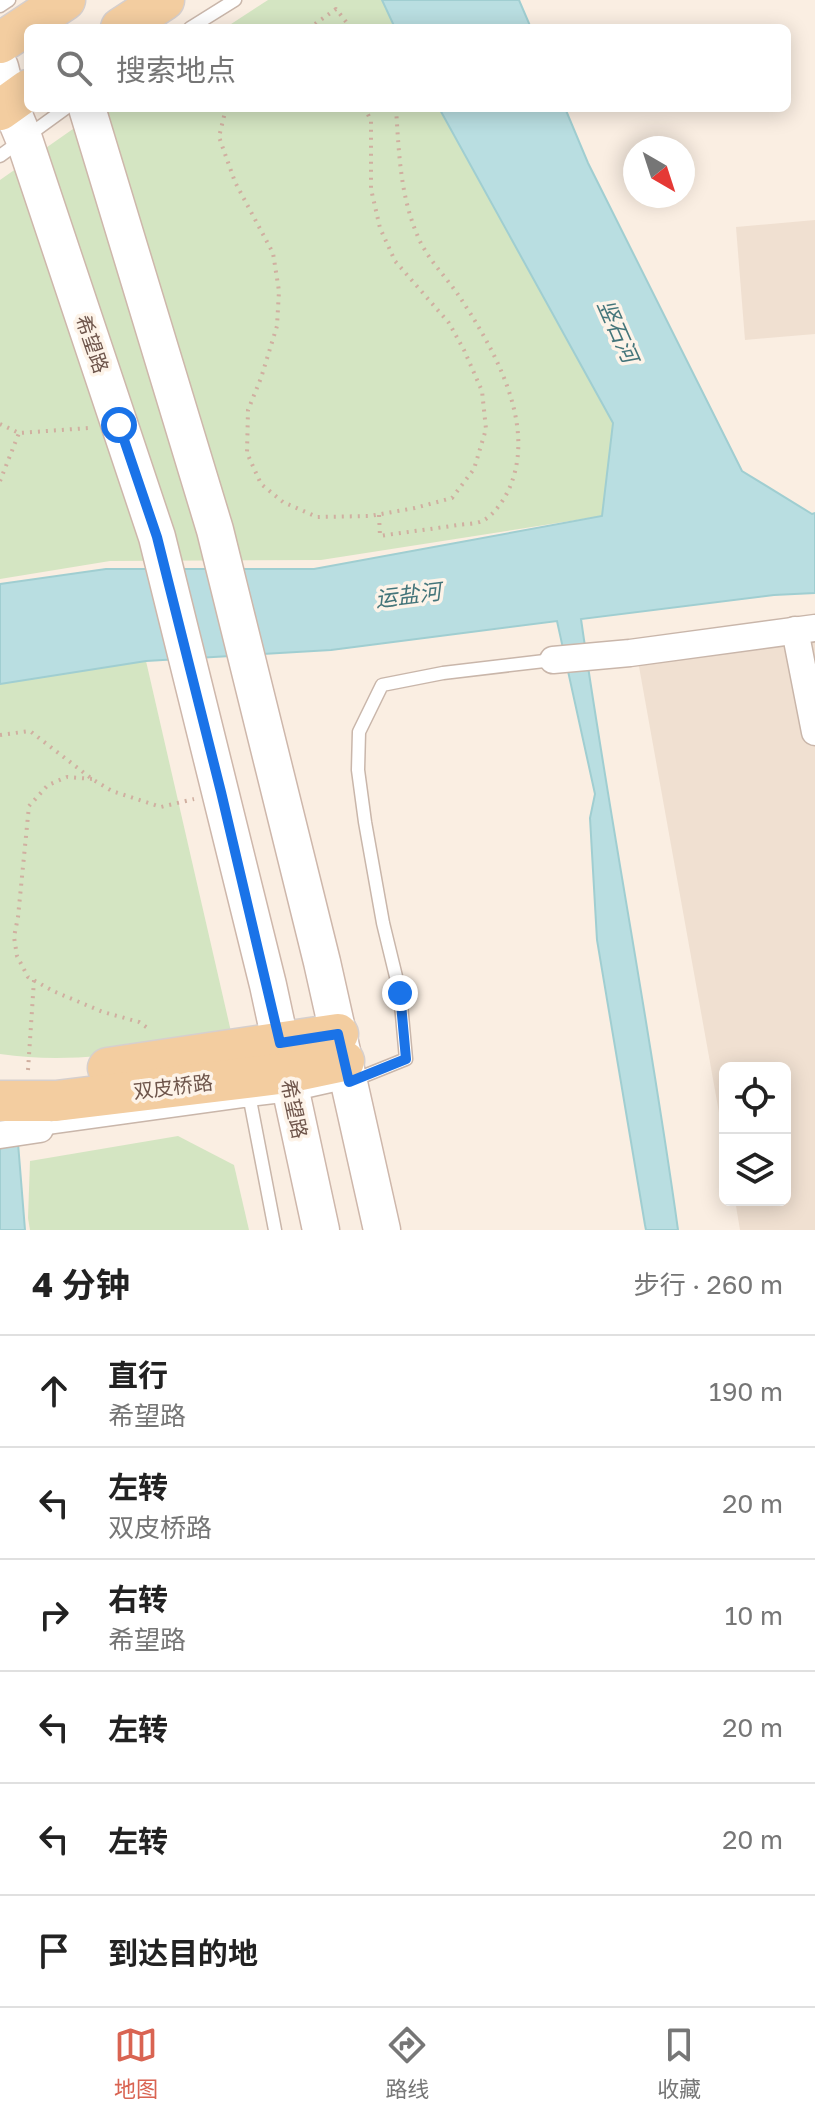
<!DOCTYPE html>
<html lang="zh">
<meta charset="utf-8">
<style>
:root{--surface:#fff;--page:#f6f6f6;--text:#222;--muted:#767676;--line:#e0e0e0;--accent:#d96452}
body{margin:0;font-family:"Golos Text","Noto Sans SC",sans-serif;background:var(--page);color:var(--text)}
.controls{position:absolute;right:24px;bottom:24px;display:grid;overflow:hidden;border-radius:12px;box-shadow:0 4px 20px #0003}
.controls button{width:72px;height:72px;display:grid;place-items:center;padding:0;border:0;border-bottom:2px solid var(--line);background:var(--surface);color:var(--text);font:40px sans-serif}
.compass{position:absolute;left:623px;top:136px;width:72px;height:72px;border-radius:50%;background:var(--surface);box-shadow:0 4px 20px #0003;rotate:141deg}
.stop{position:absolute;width:24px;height:24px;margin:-18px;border:6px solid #1a73e8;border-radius:50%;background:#fff}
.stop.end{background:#1a73e8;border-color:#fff;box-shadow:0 2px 8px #0008}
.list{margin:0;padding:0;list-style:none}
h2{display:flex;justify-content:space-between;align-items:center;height:104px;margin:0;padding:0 32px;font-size:34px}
h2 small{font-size:26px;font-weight:400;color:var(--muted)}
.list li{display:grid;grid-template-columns:52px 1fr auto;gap:24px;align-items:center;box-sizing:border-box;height:112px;padding:0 32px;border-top:2px solid var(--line)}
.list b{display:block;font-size:30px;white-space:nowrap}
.list p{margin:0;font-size:26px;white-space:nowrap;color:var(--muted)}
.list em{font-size:26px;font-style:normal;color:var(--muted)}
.icon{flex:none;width:44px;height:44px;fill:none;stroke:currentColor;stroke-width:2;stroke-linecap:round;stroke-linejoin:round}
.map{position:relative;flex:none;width:815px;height:1230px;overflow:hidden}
.search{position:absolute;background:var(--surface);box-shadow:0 4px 20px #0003;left:24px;right:24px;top:24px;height:88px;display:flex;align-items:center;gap:20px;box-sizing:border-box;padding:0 28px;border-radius:12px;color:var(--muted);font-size:30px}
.sheet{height:776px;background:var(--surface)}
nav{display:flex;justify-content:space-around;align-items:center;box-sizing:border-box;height:112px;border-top:2px solid var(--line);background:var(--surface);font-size:22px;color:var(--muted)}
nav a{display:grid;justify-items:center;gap:4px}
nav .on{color:var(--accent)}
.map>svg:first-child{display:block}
.residential{fill:#f0e0d1}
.green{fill:#d4e5c2}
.water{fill:#b9dee1;stroke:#a0ced1;stroke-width:2}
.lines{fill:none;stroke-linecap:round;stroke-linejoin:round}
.service-casing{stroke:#c9b6aa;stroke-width:15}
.minor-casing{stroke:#c9b6aa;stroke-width:29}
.secondary-casing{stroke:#ceb7ab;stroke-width:39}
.primary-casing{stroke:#d6cfcd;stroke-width:43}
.path{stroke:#d0afa0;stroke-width:4;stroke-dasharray:2 6;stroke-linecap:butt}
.service{stroke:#fff;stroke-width:12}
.minor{stroke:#fff;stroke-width:26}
.secondary{stroke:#fff;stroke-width:36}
.primary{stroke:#f3cda0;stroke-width:40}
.route{stroke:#1a73e8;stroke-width:10}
.labels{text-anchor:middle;stroke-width:7;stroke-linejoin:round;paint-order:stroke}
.street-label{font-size:20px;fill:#6e554b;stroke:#fdf3e8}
.water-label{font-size:22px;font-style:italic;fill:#44757a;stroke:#fdf3e8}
</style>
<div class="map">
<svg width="815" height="1230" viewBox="0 0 815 1230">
<rect width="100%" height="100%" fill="#faeee2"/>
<!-- residential -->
<g class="residential">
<polygon points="815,220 815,334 745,340 736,227"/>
<polygon points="815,629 815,1230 740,1230 735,1200 785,1200 785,1068 725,1068 725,1146 638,661"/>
</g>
<!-- green -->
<g class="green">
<polygon points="268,0 382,0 395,28 225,28"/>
<polygon points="103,108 439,108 614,423 602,516 321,560 110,561 0,579 0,180"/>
<path d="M146,661L232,1036C154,1049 79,1066 0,1054V684Z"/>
<polygon points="178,1136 234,1165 249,1230 30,1230 28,1218 30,1161"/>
</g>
<!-- water -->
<g class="water">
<polygon points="382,0 519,0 531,28 395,28"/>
<path d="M439,108H565L588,163L742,471L812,514L815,513V593L774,595L581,619C610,823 650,1026 678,1230H646L645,1225L597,940L590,818L595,794L557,621L331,650L146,661L0,684V584L106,569H314L602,516L613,423Z"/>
<polygon points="18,1143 25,1230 0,1230 0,1148"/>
</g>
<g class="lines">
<defs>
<g id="service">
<polyline points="0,6 9,0"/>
<polyline points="190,28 235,0"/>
<polyline points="0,156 66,108"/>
<polyline points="250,1100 291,1095 349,1082 406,1059 400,993 383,923 365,822 358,770 359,732 382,685 443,673 553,660"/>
<polyline points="40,1129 250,1100 275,1230"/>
</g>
<g id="minor">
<polyline points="795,630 815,732"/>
<polyline points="553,660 630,653 815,628"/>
<polyline points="0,1135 40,1129"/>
</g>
<g id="secondary">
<polyline points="0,67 9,103 24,139 157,537 268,985 321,1230"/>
<polyline points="87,108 215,530 322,962 382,1230"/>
</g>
<g id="primary">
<polyline points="121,28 164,0"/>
<polyline points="0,43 65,0"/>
<polyline points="0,110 28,90"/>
<polyline points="108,1068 338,1034"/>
<polyline points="0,1101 56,1101 287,1073 344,1061"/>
</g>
</defs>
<!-- service casing -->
<use href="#service" class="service-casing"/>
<!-- minor casing -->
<use href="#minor" class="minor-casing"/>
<!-- secondary casing -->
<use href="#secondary" class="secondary-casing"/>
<!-- primary casing -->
<use href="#primary" class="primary-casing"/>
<!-- path -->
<g class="path">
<polyline points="315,24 336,9 351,28"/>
<polyline points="310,28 315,24 319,28"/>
<polyline points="226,108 219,137 235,182 273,253 279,291 277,326 261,378 248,410 247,453 261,484 283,502 317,517 370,516 415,508 452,498 474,469 486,429 482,391 464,350 449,323 395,261 380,228 371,189 371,121 365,108"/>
<polyline points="0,424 19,433 89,428"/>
<polyline points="0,481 19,433"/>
<path d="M379,515L380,536C406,532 432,529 458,525C465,524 476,524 482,521C494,516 507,496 511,484C536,421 492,345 457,293C444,275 428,259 419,239C400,197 399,153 396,108"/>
<polyline points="0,735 30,731 92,779 112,791 161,807 194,799"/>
<polyline points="92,779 67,777 48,785 29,806 18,917 14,937 17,956 28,977 53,991 103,1012 139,1022 149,1029"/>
<polyline points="28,1070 34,980"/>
</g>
<!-- service -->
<use href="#service" class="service"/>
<!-- minor -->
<use href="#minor" class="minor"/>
<!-- secondary -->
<use href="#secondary" class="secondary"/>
<!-- primary -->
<use href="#primary" class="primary"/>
</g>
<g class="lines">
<!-- route -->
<polyline class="route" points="119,425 157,537 221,792 280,1043 338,1034 349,1082 406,1059 400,993"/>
</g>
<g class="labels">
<!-- street labels -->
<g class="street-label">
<text transform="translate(92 344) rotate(71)" y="7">希望路</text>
<text transform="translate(173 1087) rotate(-7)" y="7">双皮桥路</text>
<text transform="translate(294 1109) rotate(78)" y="7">希望路</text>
</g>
<!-- water labels -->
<g class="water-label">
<text transform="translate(618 331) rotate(66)" y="8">竖石河</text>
<text transform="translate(408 595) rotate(-7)" y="8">运盐河</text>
</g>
</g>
</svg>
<div class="controls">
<button><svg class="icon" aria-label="locate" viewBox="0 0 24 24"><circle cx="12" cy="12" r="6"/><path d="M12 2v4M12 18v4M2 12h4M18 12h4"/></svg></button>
<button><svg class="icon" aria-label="layers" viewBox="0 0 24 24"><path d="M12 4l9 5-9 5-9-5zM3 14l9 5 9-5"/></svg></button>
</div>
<svg class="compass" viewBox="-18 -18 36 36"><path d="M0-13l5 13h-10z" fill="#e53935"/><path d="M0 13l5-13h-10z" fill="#767676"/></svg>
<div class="stop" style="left:119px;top:425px"></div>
<div class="stop end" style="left:400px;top:993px"></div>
<div class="search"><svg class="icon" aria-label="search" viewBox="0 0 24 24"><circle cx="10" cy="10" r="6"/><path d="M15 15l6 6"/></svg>搜索地点</div>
</div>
<section class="sheet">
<h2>4 分钟<small>步行 · 260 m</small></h2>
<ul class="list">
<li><svg class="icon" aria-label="ahead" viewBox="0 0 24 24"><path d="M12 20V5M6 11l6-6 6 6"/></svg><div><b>直行</b><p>希望路</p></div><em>190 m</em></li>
<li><svg class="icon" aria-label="left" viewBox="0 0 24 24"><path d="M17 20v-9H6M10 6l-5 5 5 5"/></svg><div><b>左转</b><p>双皮桥路</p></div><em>20 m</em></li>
<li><svg class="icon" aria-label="right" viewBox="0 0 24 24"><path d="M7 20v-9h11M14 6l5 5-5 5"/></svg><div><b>右转</b><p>希望路</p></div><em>10 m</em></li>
<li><svg class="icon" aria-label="left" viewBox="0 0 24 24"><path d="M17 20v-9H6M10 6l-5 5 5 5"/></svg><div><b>左转</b></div><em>20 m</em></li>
<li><svg class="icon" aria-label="left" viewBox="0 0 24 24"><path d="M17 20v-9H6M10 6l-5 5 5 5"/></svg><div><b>左转</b></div><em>20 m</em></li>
<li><svg class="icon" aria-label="arrive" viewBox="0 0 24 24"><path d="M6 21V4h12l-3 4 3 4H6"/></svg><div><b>到达目的地</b></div></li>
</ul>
</section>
<nav>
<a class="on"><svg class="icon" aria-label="map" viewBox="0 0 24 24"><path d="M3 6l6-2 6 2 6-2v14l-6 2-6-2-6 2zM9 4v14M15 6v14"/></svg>地图</a>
<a><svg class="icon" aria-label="directions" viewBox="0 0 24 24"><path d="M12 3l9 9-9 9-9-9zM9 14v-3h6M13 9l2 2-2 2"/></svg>路线</a>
<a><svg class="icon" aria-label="saved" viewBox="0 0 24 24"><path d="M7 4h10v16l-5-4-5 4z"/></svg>收藏</a>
</nav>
